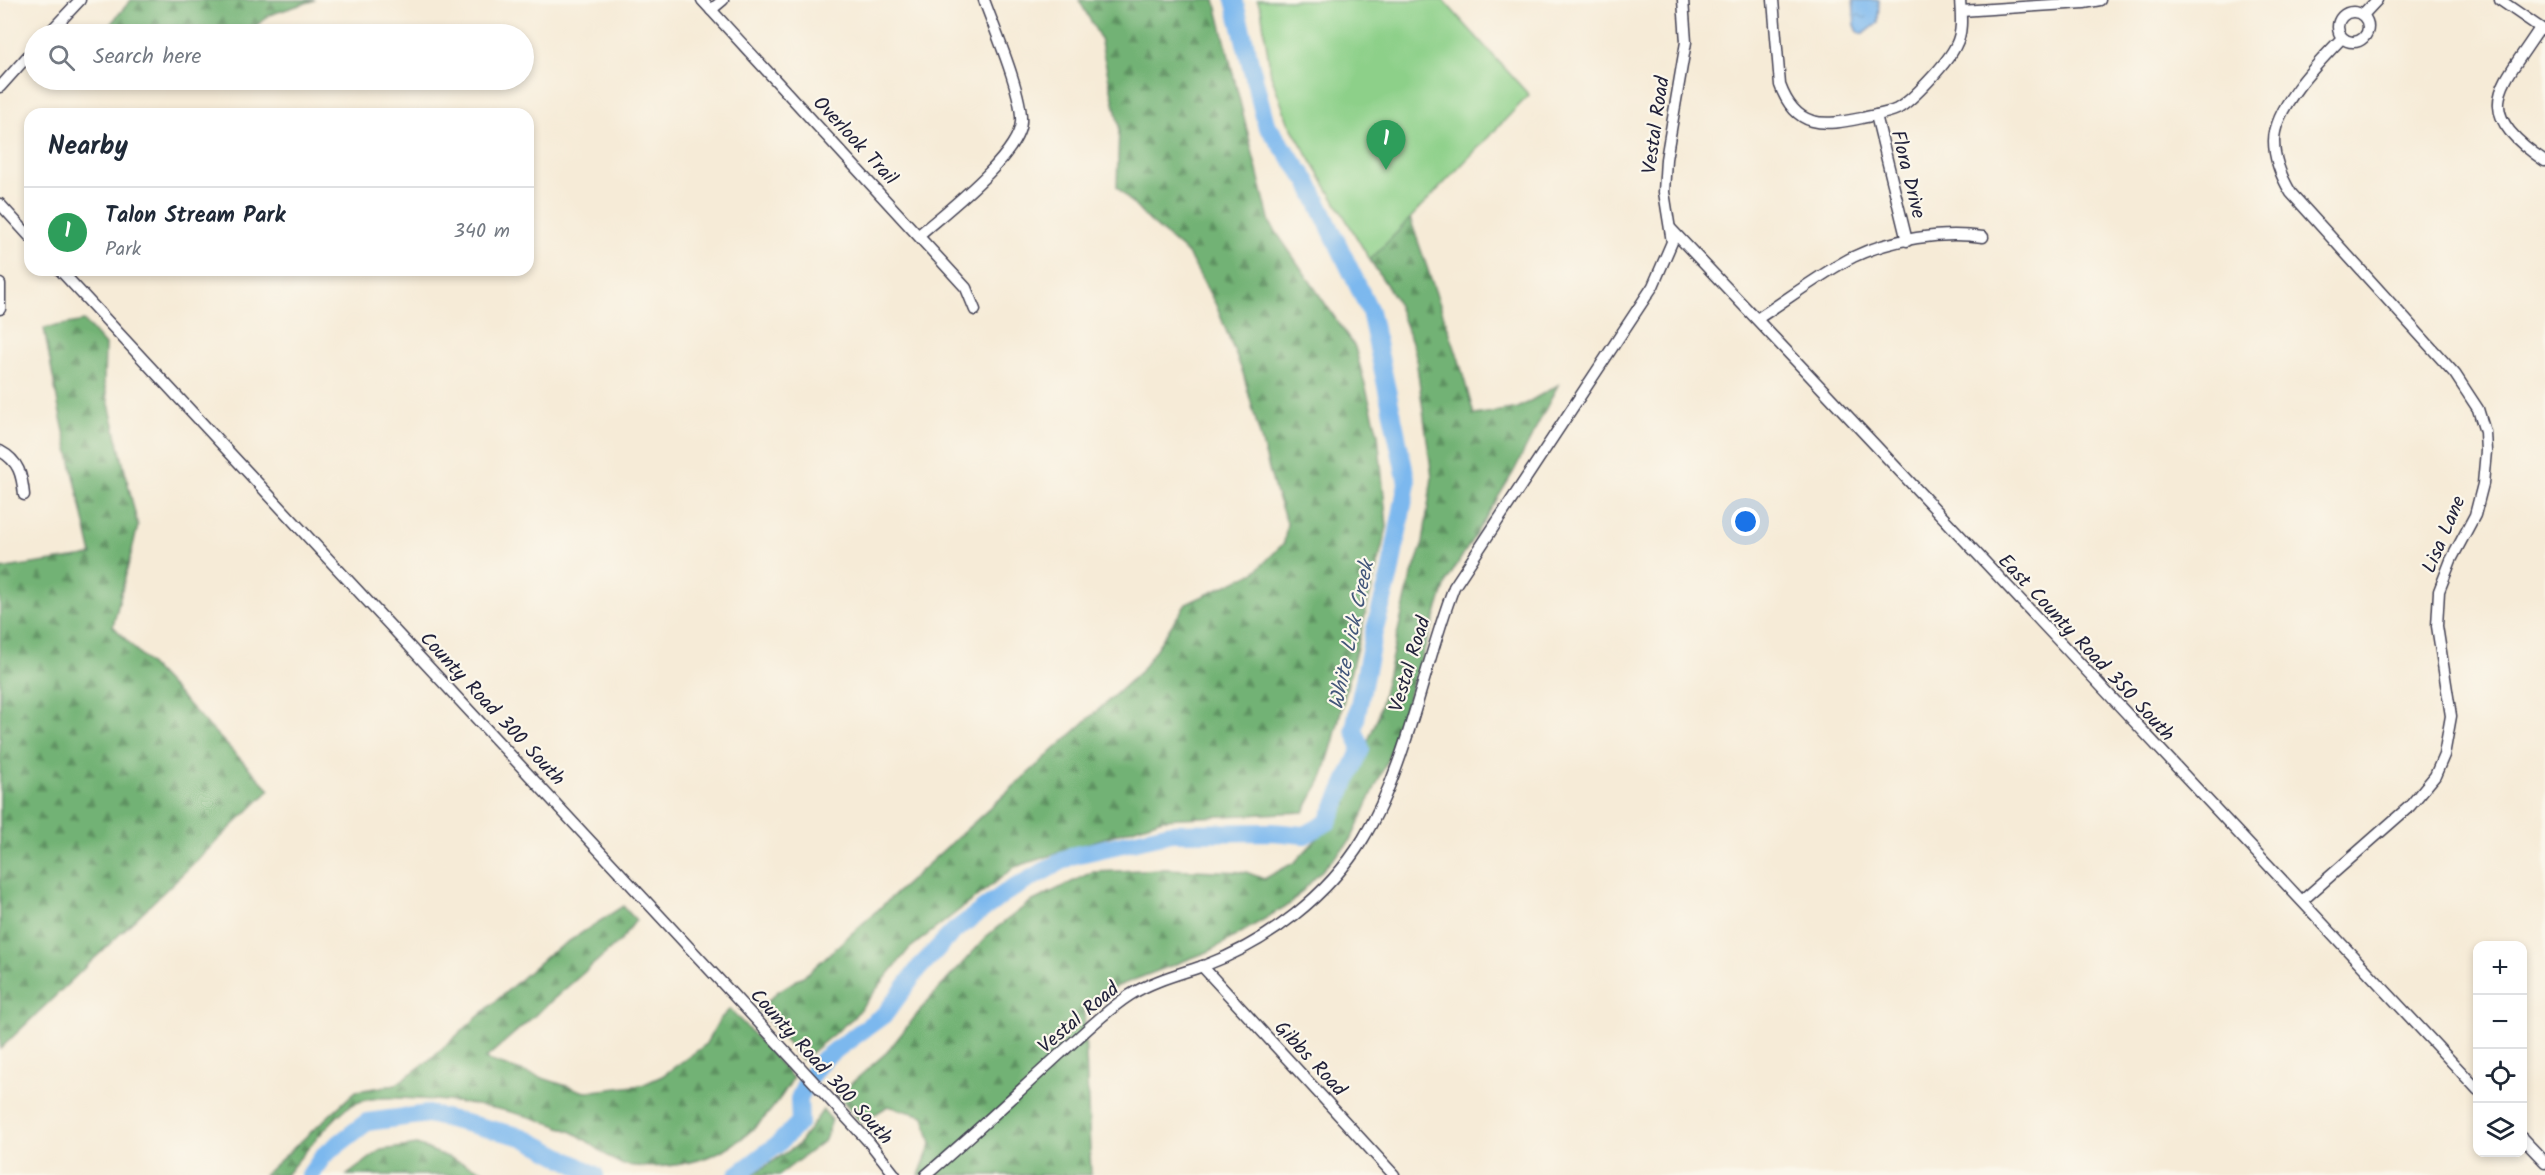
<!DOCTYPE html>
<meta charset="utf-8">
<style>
:root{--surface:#fff;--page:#f6f6f7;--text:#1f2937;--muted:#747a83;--line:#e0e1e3;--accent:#2563eb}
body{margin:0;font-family:Kalam,sans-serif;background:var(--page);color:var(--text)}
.controls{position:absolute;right:18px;bottom:18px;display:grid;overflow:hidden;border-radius:12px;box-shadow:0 3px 9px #0003}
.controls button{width:54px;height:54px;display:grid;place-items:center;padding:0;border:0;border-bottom:2px solid var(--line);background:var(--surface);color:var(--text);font:30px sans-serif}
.you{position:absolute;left:1746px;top:522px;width:21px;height:21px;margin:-15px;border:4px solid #fff;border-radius:50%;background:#1a73e8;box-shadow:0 0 0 9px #1a73e833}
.badge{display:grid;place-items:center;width:39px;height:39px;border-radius:50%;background:var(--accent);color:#fff;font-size:20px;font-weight:700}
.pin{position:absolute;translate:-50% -50px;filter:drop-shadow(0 2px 3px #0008)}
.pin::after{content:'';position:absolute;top:32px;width:21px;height:18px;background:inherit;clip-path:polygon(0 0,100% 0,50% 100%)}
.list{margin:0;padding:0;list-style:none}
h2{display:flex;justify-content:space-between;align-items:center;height:78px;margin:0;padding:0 24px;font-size:26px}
h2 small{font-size:20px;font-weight:400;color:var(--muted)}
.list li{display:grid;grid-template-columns:39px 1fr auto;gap:18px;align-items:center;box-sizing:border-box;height:90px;padding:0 24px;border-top:2px solid var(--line)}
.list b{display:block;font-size:22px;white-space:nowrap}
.list p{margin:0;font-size:20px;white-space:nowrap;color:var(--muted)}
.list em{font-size:20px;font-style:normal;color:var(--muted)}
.icon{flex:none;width:33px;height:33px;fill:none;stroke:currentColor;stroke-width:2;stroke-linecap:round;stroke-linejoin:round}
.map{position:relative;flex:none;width:2545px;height:1175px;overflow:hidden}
.search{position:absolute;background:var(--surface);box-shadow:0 3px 9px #0003;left:24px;top:24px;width:510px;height:66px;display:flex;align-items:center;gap:15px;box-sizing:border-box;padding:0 21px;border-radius:33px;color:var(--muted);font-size:22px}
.panel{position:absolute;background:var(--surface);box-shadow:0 3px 9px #0003;left:24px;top:108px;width:510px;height:168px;border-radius:18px}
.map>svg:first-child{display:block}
.forest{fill:url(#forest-firs);stroke:#4a6a58;stroke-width:1.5}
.park{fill:#8dd089;stroke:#587962;stroke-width:1.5}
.water{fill:url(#water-ripples);stroke:#4f6d94;stroke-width:1.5}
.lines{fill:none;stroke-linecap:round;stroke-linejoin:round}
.river{stroke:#7cb8ee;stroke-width:18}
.minor-casing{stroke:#424052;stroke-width:13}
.minor{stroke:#fff;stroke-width:10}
.labels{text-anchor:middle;stroke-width:4.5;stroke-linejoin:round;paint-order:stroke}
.street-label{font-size:20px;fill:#22223b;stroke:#fbf7ec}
.water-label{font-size:21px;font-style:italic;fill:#42567a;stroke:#fbf7ec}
</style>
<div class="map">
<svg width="2545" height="1175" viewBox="0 0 2545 1175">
<defs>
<pattern id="forest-firs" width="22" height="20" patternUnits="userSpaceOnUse" patternTransform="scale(1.5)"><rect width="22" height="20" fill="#72b275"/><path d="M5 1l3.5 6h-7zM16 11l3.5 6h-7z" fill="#5d9061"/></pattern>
<pattern id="water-ripples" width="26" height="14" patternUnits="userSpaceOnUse" patternTransform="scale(1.5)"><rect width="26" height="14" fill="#7cb8ee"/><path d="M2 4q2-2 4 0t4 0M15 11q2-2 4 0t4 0" fill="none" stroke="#6595c2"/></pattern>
</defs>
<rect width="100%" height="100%" fill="#fbf7ec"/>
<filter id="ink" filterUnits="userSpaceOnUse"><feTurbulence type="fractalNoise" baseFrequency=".0167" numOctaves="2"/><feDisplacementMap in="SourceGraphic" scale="12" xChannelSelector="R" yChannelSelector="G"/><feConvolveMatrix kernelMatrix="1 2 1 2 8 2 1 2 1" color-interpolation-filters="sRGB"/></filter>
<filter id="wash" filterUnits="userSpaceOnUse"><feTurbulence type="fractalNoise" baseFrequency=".008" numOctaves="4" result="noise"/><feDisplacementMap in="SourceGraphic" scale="24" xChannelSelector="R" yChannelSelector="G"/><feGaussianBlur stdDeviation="1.35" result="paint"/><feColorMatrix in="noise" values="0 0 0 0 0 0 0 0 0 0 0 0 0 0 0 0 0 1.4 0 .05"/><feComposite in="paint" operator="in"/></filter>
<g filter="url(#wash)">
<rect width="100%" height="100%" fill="#f6ebd7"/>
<!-- forest -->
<g class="forest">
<polygon points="131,0 315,0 269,15 247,34 129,34 108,27"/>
<polygon points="1079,0 1215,0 1270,223 1355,347 1378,434 1387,527 1333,743 1323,776 1304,812 1163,819 1015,867 909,949 853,1018 802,1060 759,1010 777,992 808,973 1141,671 1186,604 1255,572 1284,543 1287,523 1275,491 1243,373 1216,305 1188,254 1145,217 1117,187 1119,126 1100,38"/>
<polygon points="1410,218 1459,360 1474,415 1518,408 1558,385 1513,473 1447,581 1387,761 1351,840 1290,904 1210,951 1110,989 1084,1007 1091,1175 919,1175 931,1144 924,1116 888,1106 861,1123 838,1095 887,1052 926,1003 990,933 1029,903 1092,872 1165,869 1246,872 1264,879 1295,862 1338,816 1378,716 1410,580 1423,543 1432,477 1415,351 1395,298 1370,260"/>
<polygon points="84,321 105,345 104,383 138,526 113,626 270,790 0,1049 0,569 92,555 59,409 44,328"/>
<path d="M623,906L636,920L621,940L485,1059L585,1092L642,1085L662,1076L705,1045L720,1019L730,1009L793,1078C756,1142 704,1175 623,1165C604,1157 589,1139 570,1131C524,1112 468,1101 419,1099C396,1098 368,1094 347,1108C332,1119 299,1159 286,1175H264L356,1091L395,1085L428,1061L549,954Z"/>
<polygon points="823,1110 832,1120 825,1140 779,1175 752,1175 798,1145"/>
<polygon points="417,1145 494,1175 347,1175 381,1150"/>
</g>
<!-- park -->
<polygon class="park" points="1257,0 1443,0 1529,95 1370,260 1288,122 1271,75 1261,9"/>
<!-- water -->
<polygon class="water" points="1853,0 1879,0 1878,23 1863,34 1858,32 1855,25"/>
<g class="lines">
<!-- river -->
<g class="river">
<polyline points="310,1175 324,1155 367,1122 428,1114 523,1137 595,1175"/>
<polyline points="737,1175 778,1144 800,1122 799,1099 806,1082 823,1059 885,1014 919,968 954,931 1005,893 1071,856 1171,833 1272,832 1305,835 1328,822 1361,749 1354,729 1373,636 1390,574 1407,483 1370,311 1308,182 1266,124 1234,0"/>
</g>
</g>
</g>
<g filter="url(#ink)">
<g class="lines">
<defs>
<g id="minor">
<polyline points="702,0 966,288 975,310"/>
<path d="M1773,0L1780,85C1796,129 1823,126 1862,118C1873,115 1887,114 1897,109C1912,101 1949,61 1956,45C1963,32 1961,15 1960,0"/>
<polyline points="2500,0 2545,31"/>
<polyline points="711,10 723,0"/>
<polyline points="1961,11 2084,3 2100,0"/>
<circle cx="2353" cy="27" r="15"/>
<polyline points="2363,15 2377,0"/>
<path d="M2540,28C2500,89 2470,110 2545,161"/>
<polyline points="48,34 80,0"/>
<polyline points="0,87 34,49"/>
<polyline points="1876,115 1907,241"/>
<polyline points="0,204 30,237"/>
<path d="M1671,229C1942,514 2209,802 2478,1090"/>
<path d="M919,235C945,212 1019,156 1021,122C1023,95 994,28 984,0"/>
<polyline points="60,270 776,1041 869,1142 895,1175"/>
<polyline points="0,284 0,309"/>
<path d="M1757,319C1788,299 1820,274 1853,257C1891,239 1942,231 1983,237"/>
<path d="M0,451C19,461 22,475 24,495"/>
<path d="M2303,900L2410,806L2435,776L2444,755L2451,716L2437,626L2439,591L2451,560L2475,515L2483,484L2486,451L2485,432L2478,409L2455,374L2291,193C2282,178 2274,158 2274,141C2274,107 2320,61 2342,38"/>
<polyline points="1202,966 1394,1175"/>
<polyline points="2522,1138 2545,1162"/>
<path d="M926,1175C972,1136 1016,1094 1061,1053C1083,1034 1105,1011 1130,995C1154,980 1180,974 1206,965C1269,941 1328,896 1363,839C1407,767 1423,667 1454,587L1653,286L1672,242L1664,192L1666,159L1686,42L1683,0"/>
</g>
</defs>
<!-- minor casing -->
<use href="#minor" class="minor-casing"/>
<!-- minor -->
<use href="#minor" class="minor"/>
</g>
</g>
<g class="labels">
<!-- street labels -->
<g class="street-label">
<text transform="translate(1655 125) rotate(-82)" y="7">Vestal Road</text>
<text transform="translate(856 140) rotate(47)" y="7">Overlook Trail</text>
<text transform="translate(1909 174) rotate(76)" y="7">Flora Drive</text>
<text transform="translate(2443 534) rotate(-67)" y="7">Lisa Lane</text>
<text transform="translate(2087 647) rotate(47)" y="7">East County Road 350 South</text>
<text transform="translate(1409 664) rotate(-73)" y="7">Vestal Road</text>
<text transform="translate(493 708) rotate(47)" y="7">County Road 300 South</text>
<text transform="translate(1078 1017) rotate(-40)" y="7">Vestal Road</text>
<text transform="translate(1311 1058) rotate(47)" y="7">Gibbs Road</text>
<text transform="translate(822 1066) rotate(48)" y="7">County Road 300 South</text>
</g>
<!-- water labels -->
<g class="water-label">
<text transform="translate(1351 635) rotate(-78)" y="7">White Lick Creek</text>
</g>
</g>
</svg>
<div class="controls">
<button>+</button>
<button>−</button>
<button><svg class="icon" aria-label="locate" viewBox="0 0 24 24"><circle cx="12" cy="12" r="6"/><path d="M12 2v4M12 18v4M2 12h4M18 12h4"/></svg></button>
<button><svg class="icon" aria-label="layers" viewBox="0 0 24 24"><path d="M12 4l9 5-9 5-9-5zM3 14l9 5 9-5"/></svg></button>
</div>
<div class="you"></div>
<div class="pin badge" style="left:1386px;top:170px;background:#2e9e5b">1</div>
<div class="search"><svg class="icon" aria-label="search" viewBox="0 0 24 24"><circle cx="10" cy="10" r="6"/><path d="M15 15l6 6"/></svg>Search here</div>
<section class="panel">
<h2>Nearby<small></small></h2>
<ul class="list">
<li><span class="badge" style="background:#2e9e5b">1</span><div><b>Talon Stream Park</b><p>Park</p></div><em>340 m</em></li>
</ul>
</section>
</div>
